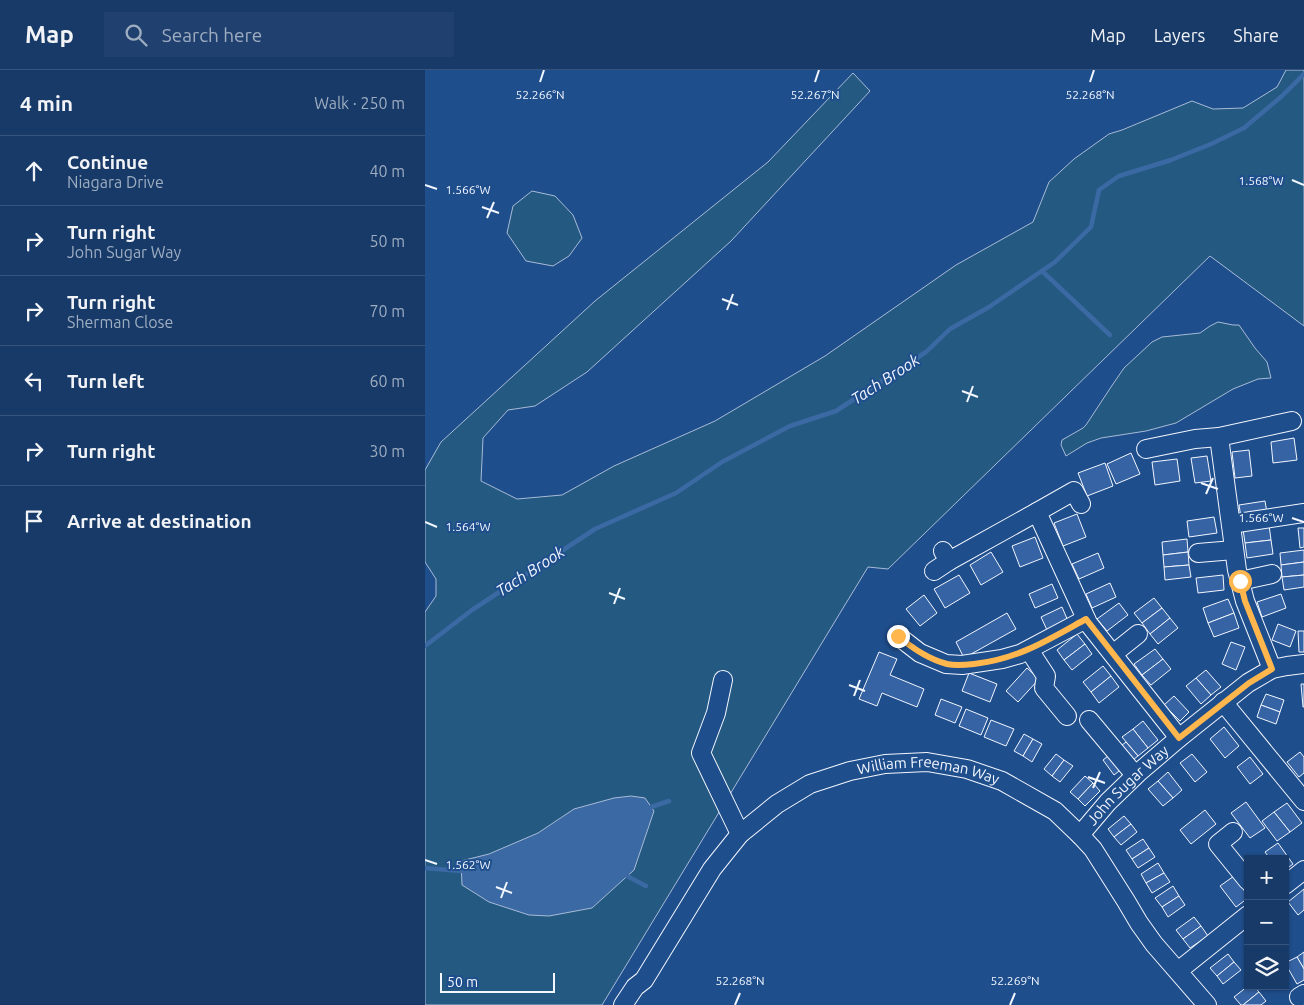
<!DOCTYPE html>
<meta charset="utf-8">
<style>
:root{--surface:#173a69;--page:#20416f;--text:#f1f3f6;--muted:#9eadc0;--line:#36547d}
body{margin:0;font-family:Ubuntu,sans-serif;background:var(--page);color:var(--text)}
.controls{position:absolute;right:15px;bottom:15px;display:grid;overflow:hidden;border-radius:0px;box-shadow:0 1px 4px #0004}
.controls button{width:45px;height:45px;display:grid;place-items:center;padding:0;border:0;border-bottom:1px solid var(--line);background:var(--surface);color:var(--text);font:25px sans-serif}
.scale{position:absolute;left:15px;bottom:12px;width:115px;box-sizing:border-box;padding-left:5px;border:2px solid #f2f6ff;border-top:0;font-size:14px;line-height:18px;white-space:nowrap;color:#f2f6ff;-webkit-text-stroke:4px #1f4e8c;paint-order:stroke}
.stop{position:absolute;width:15px;height:15px;margin:-11px;border:4px solid #ffb74d;border-radius:50%;background:#fff}
.stop.end{background:#ffb74d;border-color:#fff;box-shadow:0 1px 5px #0008}
.list{margin:0;padding:0;list-style:none}
h2{display:flex;justify-content:space-between;align-items:center;height:65px;margin:0;padding:0 20px;font-size:21px}
h2 small{font-size:16px;font-weight:400;color:var(--muted)}
.list li{display:grid;grid-template-columns:32px 1fr auto;gap:15px;align-items:center;box-sizing:border-box;height:70px;padding:0 20px;border-top:1px solid var(--line)}
.list b{display:block;font-size:19px;white-space:nowrap}
.list p{margin:0;font-size:16px;white-space:nowrap;color:var(--muted)}
.list em{font-size:16px;font-style:normal;color:var(--muted)}
.icon{flex:none;width:28px;height:28px;fill:none;stroke:currentColor;stroke-width:2;stroke-linecap:round;stroke-linejoin:round}
.map{position:relative;flex:none;width:879px;height:935px;overflow:hidden}
header{display:flex;align-items:center;gap:30px;box-sizing:border-box;height:70px;padding:0 25px;background:var(--surface);border-bottom:1px solid var(--line)}
header strong{font-size:24px}
nav{display:flex;gap:28px;margin-inline-start:auto;font-size:18px}
.search{width:350px;height:45px;background:var(--page);display:flex;align-items:center;gap:12px;box-sizing:border-box;padding:0 18px;border-radius:0px;color:var(--muted);font-size:19px}
main{display:flex}
aside{flex:1;background:var(--surface)}
.map>svg:first-child{display:block}
.green{fill:#245a82;stroke:#a8bbd7}
.water{fill:#3b69a3;stroke:#a8bbd7}
.lines{fill:none;stroke-linecap:round;stroke-linejoin:round}
.stream{stroke:#3b69a3;stroke-width:4.5}
.building{fill:#3563a3;stroke:#f2f6ff}
.minor-casing{stroke:#f2f6ff;stroke-width:20}
.minor{stroke:#1f4e8c;stroke-width:18}
.route{stroke:#ffb74d;stroke-width:6}
.ticks{fill:none;stroke:#f2f6ff;stroke-width:2}
.labels{text-anchor:middle;stroke-width:4;stroke-linejoin:round;paint-order:stroke}
.street-label{font-size:15px;fill:#f2f6ff;stroke:#1f4e8c}
.water-label{font-size:16px;font-style:italic;fill:#f2f6ff;stroke:#1f4e8c}
.ticks-label{font-size:12px;text-anchor:middle;fill:#f2f6ff;stroke:#1f4e8c;stroke-width:4;stroke-linejoin:round;paint-order:stroke}
</style>
<header>
<strong>Map</strong>
<div class="search"><svg class="icon" aria-label="search" viewBox="0 0 24 24"><circle cx="10" cy="10" r="6"/><path d="M15 15l6 6"/></svg>Search here</div>
<nav><a>Map</a><a>Layers</a><a>Share</a></nav>
</header>
<main>
<aside>
<h2>4 min<small>Walk · 250 m</small></h2>
<ul class="list">
<li><svg class="icon" aria-label="ahead" viewBox="0 0 24 24"><path d="M12 20V5M6 11l6-6 6 6"/></svg><div><b>Continue</b><p>Niagara Drive</p></div><em>40 m</em></li>
<li><svg class="icon" aria-label="right" viewBox="0 0 24 24"><path d="M7 20v-9h11M14 6l5 5-5 5"/></svg><div><b>Turn right</b><p>John Sugar Way</p></div><em>50 m</em></li>
<li><svg class="icon" aria-label="right" viewBox="0 0 24 24"><path d="M7 20v-9h11M14 6l5 5-5 5"/></svg><div><b>Turn right</b><p>Sherman Close</p></div><em>70 m</em></li>
<li><svg class="icon" aria-label="left" viewBox="0 0 24 24"><path d="M17 20v-9H6M10 6l-5 5 5 5"/></svg><div><b>Turn left</b></div><em>60 m</em></li>
<li><svg class="icon" aria-label="right" viewBox="0 0 24 24"><path d="M7 20v-9h11M14 6l5 5-5 5"/></svg><div><b>Turn right</b></div><em>30 m</em></li>
<li><svg class="icon" aria-label="arrive" viewBox="0 0 24 24"><path d="M6 21V4h12l-3 4 3 4H6"/></svg><div><b>Arrive at destination</b></div></li>
</ul>
</aside>
<div class="map">
<svg width="879" height="935" viewBox="0 0 879 935">
<rect width="100%" height="100%" fill="#1f4e8c"/>
<!-- green -->
<g class="green">
<polygon points="861,0 879,0 879,256 785,186 463,499 443,497 177,935 0,935 0,542 11,526 11,509 0,492 0,400 16,372 170,231 343,92 428,3 445,21 306,171 162,302 110,336 83,340 58,368 56,411 92,429 137,425 189,396 290,351 400,286 531,195 608,152 624,112 649,89 684,64 697,60 767,31 788,39 818,38 852,17"/>
<polygon points="107,121 130,126 148,145 157,168 144,186 128,196 101,191 82,163 88,136"/>
<polygon points="793,252 808,255 814,255 830,278 842,292 846,308 833,309 808,319 751,353 721,361 676,368 662,373 641,386 636,375 637,370 658,358 661,355 686,317 699,298 727,272 737,267 775,263 785,256"/>
</g>
<!-- water -->
<polygon class="water" points="206,726 220,728 229,741 209,800 167,838 124,846 104,845 64,832 37,815 36,791 64,784 113,763 149,739 189,728"/>
<g class="lines">
<!-- stream -->
<g class="stream">
<polyline points="617,201 685,265"/>
<polyline points="0,576 47,540 170,459 251,423 297,392 365,356 411,341 501,282 525,259 564,237 630,192 666,157 674,120 694,106 746,90 786,74 819,58 857,26 879,4"/>
<polyline points="226,737 244,731"/>
<polyline points="0,798 36,801"/>
<polyline points="202,806 221,816"/>
</g>
</g>
<!-- building -->
<g class="building">
<polygon points="869,368 872,390 848,393 846,372"/>
<polygon points="824,380 827,406 810,408 807,382"/>
<polygon points="706,383 715,404 691,414 682,394"/>
<polygon points="782,386 786,411 770,413 766,388"/>
<polygon points="752,389 755,411 730,415 727,392"/>
<polygon points="680,393 688,416 662,426 653,403"/>
<polygon points="840,431 842,443 816,447 814,435"/>
<polygon points="652,444 661,467 638,476 629,453"/>
<polygon points="789,447 792,463 764,467 762,451"/>
<polygon points="844,455 846,470 820,473 818,459"/>
<polygon points="873,458 879,458 879,477 875,478"/>
<polygon points="610,467 618,488 595,497 587,476"/>
<polygon points="762,469 763,482 738,485 737,472"/>
<polygon points="846,470 848,484 822,488 820,473"/>
<polygon points="879,480 879,492 856,495 855,483"/>
<polygon points="566,482 578,502 556,515 545,495"/>
<polygon points="763,482 764,495 739,497 738,485"/>
<polygon points="673,483 679,498 654,509 647,494"/>
<polygon points="879,492 879,505 857,507 856,495"/>
<polygon points="764,495 766,507 740,510 739,497"/>
<polygon points="534,505 545,523 520,538 509,519"/>
<polygon points="798,505 799,520 773,523 771,508"/>
<polygon points="879,505 879,517 859,520 857,507"/>
<polygon points="685,513 691,527 667,538 661,524"/>
<polygon points="627,514 633,528 610,538 604,524"/>
<polygon points="856,524 861,538 837,547 832,532"/>
<polygon points="499,525 512,543 495,556 481,539"/>
<polygon points="729,528 737,538 717,553 709,543"/>
<polygon points="803,529 809,543 783,553 778,538"/>
<polygon points="694,533 703,545 682,561 672,549"/>
<polygon points="637,537 643,551 622,560 616,547"/>
<polygon points="737,538 745,548 725,564 717,553"/>
<polygon points="582,543 591,559 539,588 531,572"/>
<polygon points="809,543 814,558 789,567 783,553"/>
<polygon points="745,548 753,558 733,574 725,564"/>
<polygon points="853,554 871,561 865,577 847,570"/>
<polygon points="873,561 879,561 879,582 874,582"/>
<polygon points="652,564 660,574 639,590 632,580"/>
<polygon points="806,572 820,577 811,600 797,594"/>
<polygon points="660,574 667,584 647,600 639,590"/>
<polygon points="730,579 738,589 717,605 709,594"/>
<polygon points="454,582 472,589 465,605 499,619 492,637 457,623 452,636 434,629"/>
<polygon points="738,589 746,599 726,615 717,605"/>
<polygon points="678,596 686,606 666,622 658,612"/>
<polygon points="602,598 614,609 593,632 581,621"/>
<polygon points="781,600 796,617 786,625 771,608"/>
<polygon points="544,603 572,614 565,632 537,621"/>
<polygon points="686,606 694,617 674,633 666,622"/>
<polygon points="771,608 786,625 776,634 761,616"/>
<polygon points="876,614 879,614 879,637 878,637"/>
<polygon points="841,624 859,630 855,642 836,635"/>
<polygon points="749,626 764,642 755,651 739,635"/>
<polygon points="516,629 537,637 530,653 510,645"/>
<polygon points="836,635 855,642 851,654 832,647"/>
<polygon points="541,639 563,648 556,665 534,656"/>
<polygon points="566,650 589,659 581,676 559,667"/>
<polygon points="718,651 733,670 723,678 708,659"/>
<polygon points="799,657 814,676 800,688 785,669"/>
<polygon points="708,659 723,678 713,686 697,667"/>
<polygon points="599,664 608,669 598,686 589,681"/>
<polygon points="608,669 617,674 607,692 598,686"/>
<polygon points="701,672 713,686 689,705 678,690"/>
<polygon points="875,682 879,687 879,703 874,707 862,692"/>
<polygon points="631,684 639,690 627,706 619,699"/>
<polygon points="767,684 782,702 770,712 755,693"/>
<polygon points="825,687 838,704 825,714 812,697"/>
<polygon points="639,690 648,696 635,712 627,706"/>
<polygon points="743,702 757,720 748,728 733,711"/>
<polygon points="660,706 668,713 653,729 645,722"/>
<polygon points="733,711 748,728 738,736 723,719"/>
<polygon points="668,713 675,721 660,736 653,729"/>
<polygon points="821,732 840,758 825,768 806,743"/>
<polygon points="862,733 877,753 865,762 849,742"/>
<polygon points="780,740 791,754 766,774 755,760"/>
<polygon points="849,742 865,762 852,771 837,751"/>
<polygon points="699,746 706,754 689,767 683,759"/>
<polygon points="706,754 712,762 696,775 689,767"/>
<polygon points="718,769 724,778 707,789 701,780"/>
<polygon points="853,773 868,794 860,800 860,789 845,789 840,782"/>
<polygon points="724,778 730,787 713,798 707,789"/>
<polygon points="733,793 739,803 721,813 716,804"/>
<polygon points="739,803 745,812 727,823 721,813"/>
<polygon points="809,806 823,826 823,828 811,837 795,816"/>
<polygon points="748,816 754,826 737,837 730,828"/>
<polygon points="879,819 879,840 873,845 863,832"/>
<polygon points="754,826 760,835 743,847 737,837"/>
<polygon points="769,847 776,856 758,869 751,860"/>
<polygon points="776,856 783,866 765,878 758,869"/>
<polygon points="879,882 879,899 872,887"/>
<polygon points="803,884 809,892 792,906 785,898"/>
<polygon points="872,887 879,899 879,910 872,914 860,893"/>
<polygon points="809,892 816,900 798,914 792,906"/>
<polygon points="823,916 829,916 834,922 818,935 816,935 809,927"/>
<polygon points="834,922 841,931 836,935 818,935"/>
</g>
<g class="lines">
<defs>
<g id="minor">
<polyline points="721,379 770,369 794,367"/>
<polyline points="656,434 649,421 612,442 663,553 754,668"/>
<polyline points="806,454 879,443"/>
<polyline points="518,481 524,491 612,442"/>
<polyline points="773,483 809,480"/>
<polyline points="509,501 524,491"/>
<polyline points="815,511 847,504"/>
<polyline points="473,566 495,583 521,594 537,595 577,589 595,584 661,549"/>
<polyline points="604,580 621,606 619,618 642,646"/>
<polyline points="688,584 713,564"/>
<polyline points="847,599 820,531 812,500 794,367 867,351"/>
<polyline points="298,610 291,643 276,683 315,764"/>
<polyline points="798,632 879,731"/>
<polyline points="664,650 710,705"/>
<polyline points="808,762 793,774 823,811"/>
<path id="s1" d="M655,765L683,732L713,703L754,668L823,613L847,599L862,596L879,594"/>
<polyline points="860,815 879,800"/>
<polyline points="753,901 823,845"/>
<polyline points="874,927 879,924"/>
<path id="s2" d="M198,935L210,917L219,910L287,799L315,764L352,734L385,714L425,701L460,694L502,692L542,699L577,711L630,741L655,765L668,779L701,831L714,853L729,874L782,935"/>
</g>
</defs>
<!-- minor casing -->
<use href="#minor" class="minor-casing"/>
<!-- minor -->
<use href="#minor" class="minor"/>
</g>
<g class="lines">
<!-- route -->
<path class="route" d="M473,566C487,578 503,589 522,594C531,596 540,595 549,594C593,589 623,570 661,549L754,668L824,613L847,599L820,531L815,511"/>
</g>
<!-- ticks -->
<path class="ticks" d="M115,12L119,0M390,12L394,0M665,12L669,0M867,110L879,115M0,115L12,119M57,137L74,143M62,148L69,132M297,229L313,235M302,240L308,224M537,321L553,327M542,332L548,316M776,413L793,419M781,424L788,408M867,448L879,452M0,452L12,457M184,523L200,529M189,534L195,518M424,615L440,621M429,626L435,610M663,707L680,713M668,718L675,702M0,790L12,794M71,817L87,823M76,828L82,812M310,935L315,923M585,935L590,923"/>
<g class="labels">
<!-- street labels -->
<g class="street-label">
<text dy="5" stroke="none"><textPath href="#s2" startOffset="416">William Freeman Way</textPath></text>
<text dy="5" stroke="none"><textPath href="#s1" startOffset="69">John Sugar Way</textPath></text>
</g>
<!-- water labels -->
<g class="water-label">
<text transform="translate(460 309) rotate(-33)" y="6">Tach Brook</text>
<text transform="translate(105 501) rotate(-33)" y="6">Tach Brook</text>
</g>
</g>
<g class="ticks-label">
<text x="115" y="29">52.266°N</text>
<text x="390" y="29">52.267°N</text>
<text x="665" y="29">52.268°N</text>
<text x="836" y="115">1.568°W</text>
<text x="43" y="124">1.566°W</text>
<text x="836" y="452">1.566°W</text>
<text x="43" y="461">1.564°W</text>
<text x="43" y="799">1.562°W</text>
<text x="315" y="915">52.268°N</text>
<text x="590" y="915">52.269°N</text>
</g>
</svg>
<div class="controls">
<button>+</button>
<button>−</button>
<button><svg class="icon" aria-label="layers" viewBox="0 0 24 24"><path d="M12 4l9 5-9 5-9-5zM3 14l9 5 9-5"/></svg></button>
</div>
<div class="scale">50 m</div>
<div class="stop" style="left:815px;top:511px"></div>
<div class="stop end" style="left:473px;top:566px"></div>
</div>
</main>
